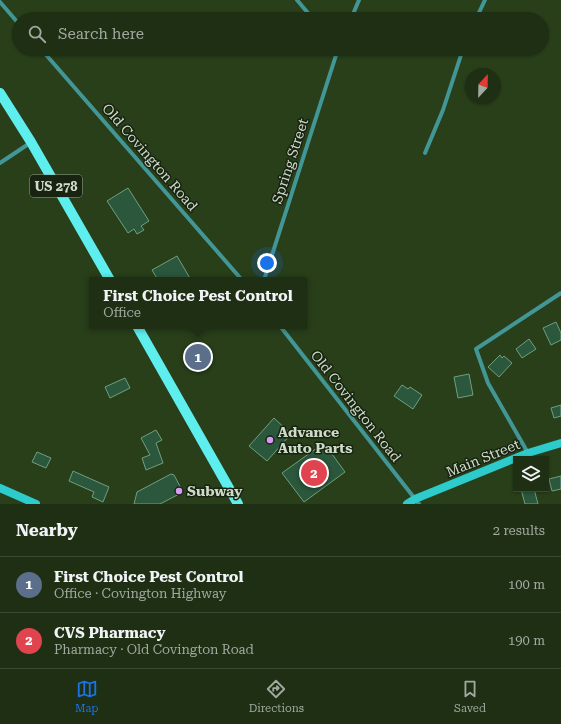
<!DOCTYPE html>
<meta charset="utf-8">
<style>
:root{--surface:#1e2f14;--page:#2b3b22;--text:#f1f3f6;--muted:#a1a9a0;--line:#3c4a34;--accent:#1a73e8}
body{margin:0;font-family:"Roboto Serif",serif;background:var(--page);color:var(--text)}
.controls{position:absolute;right:12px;bottom:12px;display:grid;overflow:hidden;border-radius:0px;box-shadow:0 1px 3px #0004}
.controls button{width:36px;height:36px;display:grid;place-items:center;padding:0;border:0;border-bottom:1px solid var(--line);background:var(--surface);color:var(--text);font:20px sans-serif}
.compass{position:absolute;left:465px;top:68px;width:36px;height:36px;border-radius:50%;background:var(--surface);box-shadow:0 1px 3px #0004;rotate:22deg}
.you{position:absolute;left:267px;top:263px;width:14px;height:14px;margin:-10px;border:3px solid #fff;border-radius:50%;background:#1a73e8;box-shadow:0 0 0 6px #1a73e833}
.badge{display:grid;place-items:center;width:26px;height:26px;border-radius:50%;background:var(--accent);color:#fff;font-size:13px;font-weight:700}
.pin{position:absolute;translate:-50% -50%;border:2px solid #fff;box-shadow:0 1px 4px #0006}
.popup{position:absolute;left:89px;top:277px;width:218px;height:52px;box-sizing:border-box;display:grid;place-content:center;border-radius:0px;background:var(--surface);filter:drop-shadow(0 1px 3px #0005);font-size:13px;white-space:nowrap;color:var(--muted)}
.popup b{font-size:15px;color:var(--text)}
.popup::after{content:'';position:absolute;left:50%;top:100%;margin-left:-8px;border:8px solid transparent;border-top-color:var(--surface)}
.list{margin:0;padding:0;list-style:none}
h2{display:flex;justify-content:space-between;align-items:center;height:52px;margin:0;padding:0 16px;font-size:17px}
h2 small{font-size:13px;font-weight:400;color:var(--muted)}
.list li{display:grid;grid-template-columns:26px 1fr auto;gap:12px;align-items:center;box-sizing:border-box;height:56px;padding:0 16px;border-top:1px solid var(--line)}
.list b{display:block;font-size:15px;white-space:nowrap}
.list p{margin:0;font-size:13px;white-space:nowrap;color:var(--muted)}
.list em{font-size:13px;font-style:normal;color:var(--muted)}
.icon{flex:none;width:22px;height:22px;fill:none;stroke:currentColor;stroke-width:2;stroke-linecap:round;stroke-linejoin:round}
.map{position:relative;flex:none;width:561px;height:504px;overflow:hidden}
.search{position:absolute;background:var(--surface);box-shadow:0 1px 3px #0004;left:12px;right:12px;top:12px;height:44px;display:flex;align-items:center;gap:10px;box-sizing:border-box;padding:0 14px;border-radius:22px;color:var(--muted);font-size:15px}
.sheet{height:164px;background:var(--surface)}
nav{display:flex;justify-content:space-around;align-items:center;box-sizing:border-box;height:56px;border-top:1px solid var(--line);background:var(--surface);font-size:11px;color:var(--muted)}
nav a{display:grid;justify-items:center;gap:2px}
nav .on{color:var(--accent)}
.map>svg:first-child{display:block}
.building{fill:#2b573c;stroke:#719e80}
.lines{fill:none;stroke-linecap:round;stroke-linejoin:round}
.street{stroke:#429696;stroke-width:4}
.secondary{stroke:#2dcbcb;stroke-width:8}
.primary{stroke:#5eeeee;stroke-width:10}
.poi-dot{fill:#da9af6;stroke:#182312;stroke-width:1.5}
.labels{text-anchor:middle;stroke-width:3;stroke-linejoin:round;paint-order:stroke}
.shield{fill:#182312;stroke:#97a491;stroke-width:1}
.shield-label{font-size:13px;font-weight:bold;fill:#cedcc7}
.street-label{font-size:14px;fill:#cedcc7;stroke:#182312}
.poi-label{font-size:14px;font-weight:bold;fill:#cedcc7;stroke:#182312;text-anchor:start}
</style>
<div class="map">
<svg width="561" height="504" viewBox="0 0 561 504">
<rect width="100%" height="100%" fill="#283f1a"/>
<!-- building -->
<g class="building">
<polygon points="128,188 149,221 141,226 144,230 137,234 134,229 128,233 107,201"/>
<polygon points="177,256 191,280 158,280 152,270"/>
<polygon points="556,322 561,333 561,340 551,345 543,328"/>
<polygon points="529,339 536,349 522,358 516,349"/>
<polygon points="500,355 502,358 504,356 512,363 499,377 488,367"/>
<polygon points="469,374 473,395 458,398 454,377"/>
<polygon points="125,378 130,388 110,398 105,387"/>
<polygon points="402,385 408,389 410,387 422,395 413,409 394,396"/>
<polygon points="561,405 561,416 554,418 551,408"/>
<polygon points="274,418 291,434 267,461 249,446"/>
<polygon points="156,430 162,440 156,443 163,463 146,470 142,458 150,455 141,438"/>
<polygon points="324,443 345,472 304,502 282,473"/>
<polygon points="37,452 51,458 46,468 32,462"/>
<polygon points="73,471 109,487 103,502 92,497 94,492 69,481"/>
<polygon points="171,474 174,475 183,492 160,504 134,504 137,492"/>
<polygon points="561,476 561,489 552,491 549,479"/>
<polygon points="521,489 534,489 538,504 525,504"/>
</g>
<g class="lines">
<!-- street -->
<g class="street">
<polyline points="297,0 313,19"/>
<polyline points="0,2 19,24"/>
<polyline points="351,19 359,0"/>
<polyline points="476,19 485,0"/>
<polyline points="41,49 242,280"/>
<polyline points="425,153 443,110 463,49"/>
<polyline points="0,163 30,143"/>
<polyline points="264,280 338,49"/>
<polyline points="280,326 419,504"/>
<polyline points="528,453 488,383 476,349 561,293"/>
</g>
<!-- secondary -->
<g class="secondary">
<polyline points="0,488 36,504"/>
<polyline points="407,504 415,499 528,453 561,443"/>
</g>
<!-- primary -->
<g class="primary">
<polyline points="0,93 31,142 110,280"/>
<polyline points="137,326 238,504"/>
</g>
</g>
<!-- markers -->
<g class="poi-dot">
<circle cx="270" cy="440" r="4"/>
<circle cx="179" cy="491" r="4"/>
</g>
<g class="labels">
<!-- shield labels -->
<rect class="shield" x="30" y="175" width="52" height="22" rx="3"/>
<g class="shield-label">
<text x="56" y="191">US 278</text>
</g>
<!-- street labels -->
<g class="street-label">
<text transform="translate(150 157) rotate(49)" y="5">Old Covington Road</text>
<text transform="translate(290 161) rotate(-72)" y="5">Spring Street</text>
<text transform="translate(356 406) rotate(52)" y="5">Old Covington Road</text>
<text transform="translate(483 458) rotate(-22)" y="5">Main Street</text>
</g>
<!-- poi labels -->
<g class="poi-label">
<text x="278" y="437">Advance<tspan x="278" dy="16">Auto Parts</tspan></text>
<text x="187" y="496">Subway</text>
</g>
</g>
</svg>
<div class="controls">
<button><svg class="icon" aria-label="layers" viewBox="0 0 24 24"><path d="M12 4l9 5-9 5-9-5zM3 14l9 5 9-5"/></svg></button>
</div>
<svg class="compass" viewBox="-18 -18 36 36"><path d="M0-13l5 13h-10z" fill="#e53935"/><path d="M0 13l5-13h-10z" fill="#a1a9a0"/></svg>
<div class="you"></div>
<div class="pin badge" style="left:198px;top:357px;background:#5c6f8a">1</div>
<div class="popup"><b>First Choice Pest Control</b>Office</div>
<div class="pin badge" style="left:314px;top:473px;background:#e0444e">2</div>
<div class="search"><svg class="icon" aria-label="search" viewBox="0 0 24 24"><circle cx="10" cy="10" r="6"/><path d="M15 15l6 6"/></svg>Search here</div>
</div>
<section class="sheet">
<h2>Nearby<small>2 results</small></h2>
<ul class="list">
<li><span class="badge" style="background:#5c6f8a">1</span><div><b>First Choice Pest Control</b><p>Office · Covington Highway</p></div><em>100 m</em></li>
<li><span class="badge" style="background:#e0444e">2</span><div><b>CVS Pharmacy</b><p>Pharmacy · Old Covington Road</p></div><em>190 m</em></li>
</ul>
</section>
<nav>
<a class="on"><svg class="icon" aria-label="map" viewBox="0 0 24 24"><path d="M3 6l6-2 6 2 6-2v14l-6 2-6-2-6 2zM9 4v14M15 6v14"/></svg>Map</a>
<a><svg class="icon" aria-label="directions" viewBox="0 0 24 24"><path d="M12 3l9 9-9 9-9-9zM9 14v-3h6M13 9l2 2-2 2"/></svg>Directions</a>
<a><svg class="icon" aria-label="saved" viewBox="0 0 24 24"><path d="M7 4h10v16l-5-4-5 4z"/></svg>Saved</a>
</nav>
